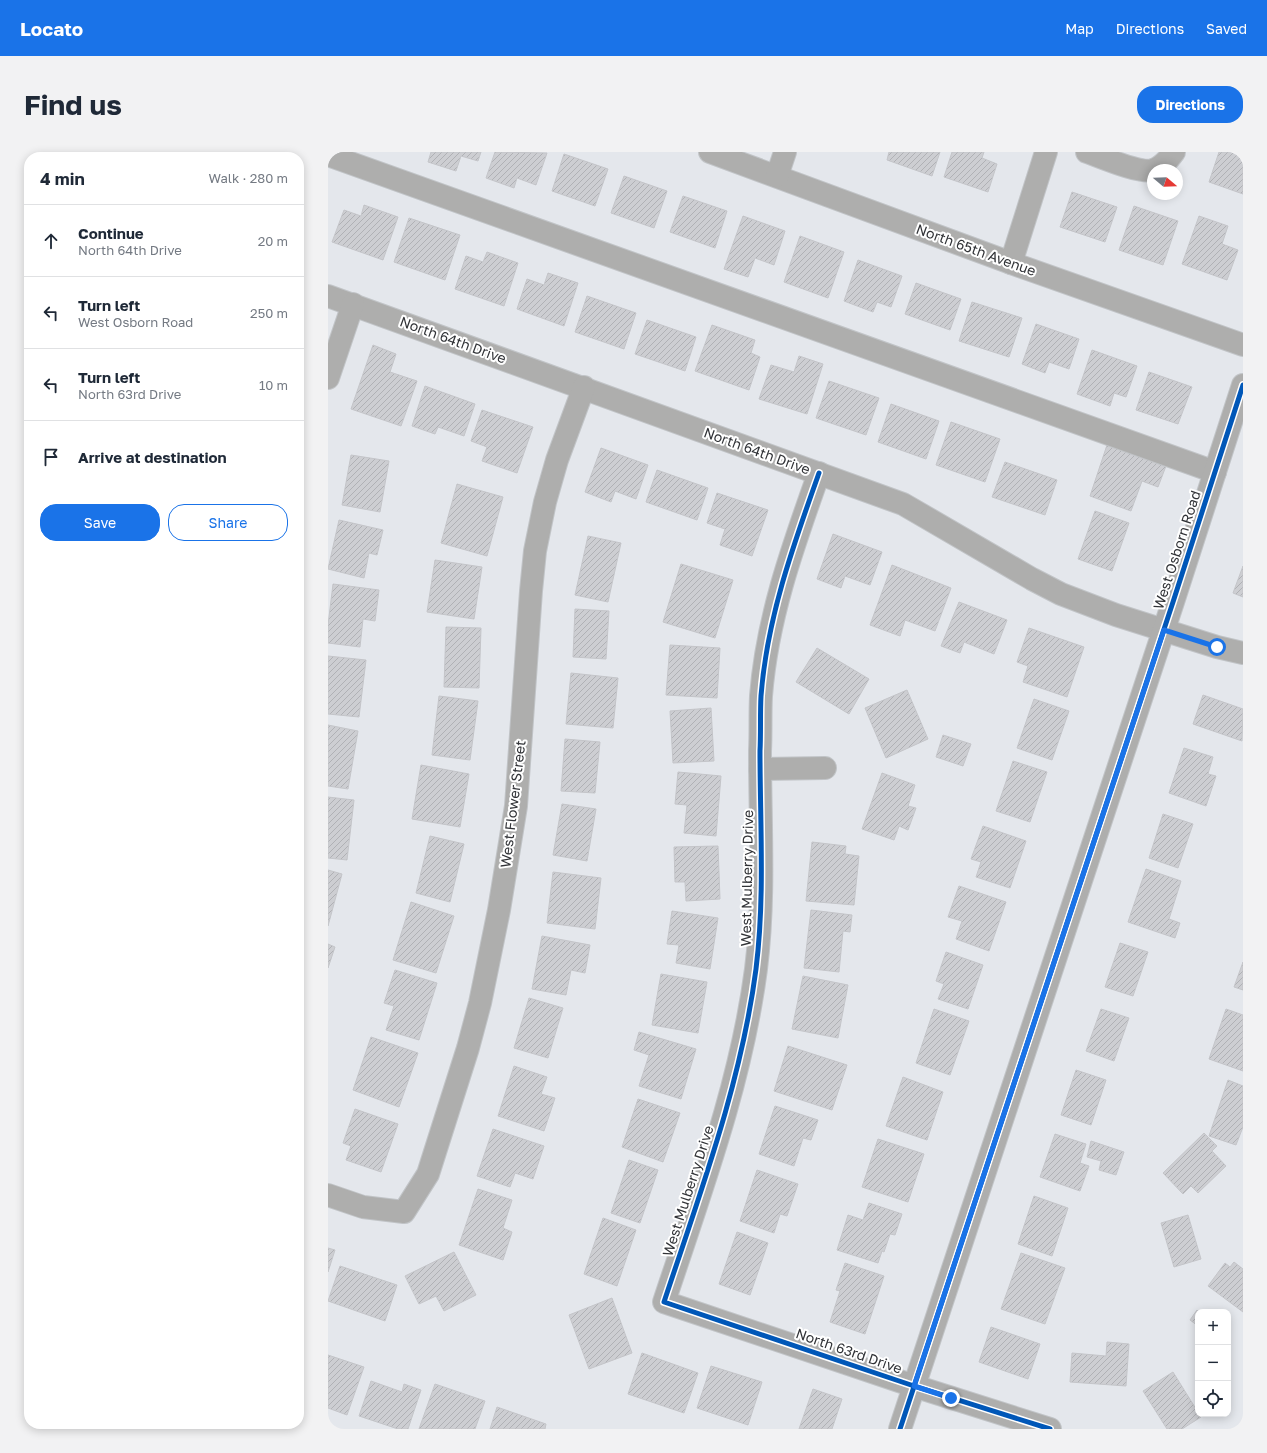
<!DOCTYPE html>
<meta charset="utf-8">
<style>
:root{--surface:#fff;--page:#f2f2f3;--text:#1f2937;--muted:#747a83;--line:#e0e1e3;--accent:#1a73e8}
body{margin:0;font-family:"Golos Text",sans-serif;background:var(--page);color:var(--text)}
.controls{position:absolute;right:12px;bottom:12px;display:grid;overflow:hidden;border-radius:8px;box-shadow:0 2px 10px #0003}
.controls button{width:36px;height:36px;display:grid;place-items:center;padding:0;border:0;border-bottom:1px solid var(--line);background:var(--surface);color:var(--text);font:20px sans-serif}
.compass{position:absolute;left:819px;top:12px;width:36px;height:36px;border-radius:50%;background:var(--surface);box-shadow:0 2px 10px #0003;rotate:109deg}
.stop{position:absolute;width:12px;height:12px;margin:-9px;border:3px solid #1a73e8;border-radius:50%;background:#fff}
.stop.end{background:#1a73e8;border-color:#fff;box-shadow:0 1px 4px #0008}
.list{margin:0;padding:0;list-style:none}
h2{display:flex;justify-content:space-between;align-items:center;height:52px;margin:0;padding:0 16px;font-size:17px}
h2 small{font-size:13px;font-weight:400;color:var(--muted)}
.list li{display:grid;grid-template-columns:26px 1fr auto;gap:12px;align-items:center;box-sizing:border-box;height:72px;padding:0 16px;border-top:1px solid var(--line)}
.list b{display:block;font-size:15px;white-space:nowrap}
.list p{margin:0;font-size:13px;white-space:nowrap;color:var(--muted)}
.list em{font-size:13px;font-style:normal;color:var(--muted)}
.actions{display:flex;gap:8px;padding:12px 16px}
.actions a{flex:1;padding:9px 0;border:1px solid var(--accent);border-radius:16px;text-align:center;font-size:14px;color:var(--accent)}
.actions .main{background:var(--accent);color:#fff}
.icon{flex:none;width:22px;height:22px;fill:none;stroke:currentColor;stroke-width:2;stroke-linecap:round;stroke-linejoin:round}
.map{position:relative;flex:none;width:915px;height:1277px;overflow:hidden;border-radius:16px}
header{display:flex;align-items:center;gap:24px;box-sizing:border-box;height:56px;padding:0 20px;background:var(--accent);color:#fff}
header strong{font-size:19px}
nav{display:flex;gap:22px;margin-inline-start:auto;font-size:14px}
.intro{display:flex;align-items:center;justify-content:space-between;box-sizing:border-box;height:96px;padding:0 24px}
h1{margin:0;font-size:28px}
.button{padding:10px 18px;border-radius:16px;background:var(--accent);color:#fff;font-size:14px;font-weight:700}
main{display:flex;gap:24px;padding:0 24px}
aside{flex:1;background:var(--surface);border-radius:16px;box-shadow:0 2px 10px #0003}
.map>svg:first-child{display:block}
.building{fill:url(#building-hatch);stroke:#c4c5c9}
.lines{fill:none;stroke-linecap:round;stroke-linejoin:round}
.minor-casing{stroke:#c1c4c7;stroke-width:24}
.minor{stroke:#aeaead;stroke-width:22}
.cycleway-casing{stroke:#fff;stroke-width:8}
.cycleway{stroke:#0057b8;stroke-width:5}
.route{stroke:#1a73e8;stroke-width:5}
.labels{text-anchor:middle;stroke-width:4;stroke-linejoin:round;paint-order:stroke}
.street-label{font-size:14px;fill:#313337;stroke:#fff}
</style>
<header>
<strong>Locato</strong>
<nav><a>Map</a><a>Directions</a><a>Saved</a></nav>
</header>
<div class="intro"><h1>Find us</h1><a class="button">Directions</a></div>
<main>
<aside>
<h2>4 min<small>Walk · 280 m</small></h2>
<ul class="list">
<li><svg class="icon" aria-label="ahead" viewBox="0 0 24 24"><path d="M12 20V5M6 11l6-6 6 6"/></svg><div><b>Continue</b><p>North 64th Drive</p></div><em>20 m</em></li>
<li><svg class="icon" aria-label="left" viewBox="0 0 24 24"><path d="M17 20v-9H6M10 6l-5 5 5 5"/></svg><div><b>Turn left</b><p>West Osborn Road</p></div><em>250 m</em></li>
<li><svg class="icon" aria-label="left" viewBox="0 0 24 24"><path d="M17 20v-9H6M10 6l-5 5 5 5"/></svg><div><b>Turn left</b><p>North 63rd Drive</p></div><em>10 m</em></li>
<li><svg class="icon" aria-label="arrive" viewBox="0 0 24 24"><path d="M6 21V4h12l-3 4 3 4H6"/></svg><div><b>Arrive at destination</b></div></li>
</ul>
<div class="actions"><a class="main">Save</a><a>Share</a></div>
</aside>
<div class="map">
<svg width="915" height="1277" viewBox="0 0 915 1277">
<defs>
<pattern id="building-hatch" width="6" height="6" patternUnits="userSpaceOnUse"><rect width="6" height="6" fill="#cdced2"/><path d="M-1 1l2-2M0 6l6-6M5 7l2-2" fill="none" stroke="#b0b1b5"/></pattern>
</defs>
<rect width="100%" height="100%" fill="#e4e7ec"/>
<!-- building -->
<g class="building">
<polygon points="103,0 153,0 150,9 133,4 128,19 100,10"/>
<polygon points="167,0 219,1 208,33 189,26 186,36 158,26"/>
<polygon points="561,0 612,0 604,24 559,8"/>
<polygon points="624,0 656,0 654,6 669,12 660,40 616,25"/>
<polygon points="891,0 915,0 915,42 881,30"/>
<polygon points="236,2 280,17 267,54 224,39"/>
<polygon points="296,24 339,39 326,76 283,61"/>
<polygon points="744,40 789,55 777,90 732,75"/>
<polygon points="355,44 399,59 387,96 342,80"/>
<polygon points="36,53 70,65 55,108 4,90 16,58 33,64"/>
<polygon points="806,54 850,69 835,113 791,98"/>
<polygon points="415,64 457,79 446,113 427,106 420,125 396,117"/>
<polygon points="871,64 900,74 894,92 910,98 899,128 854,112"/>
<polygon points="81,66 132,83 117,128 66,110"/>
<polygon points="472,84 516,100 500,146 456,130"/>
<polygon points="159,100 190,111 176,154 127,137 138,104 155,110"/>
<polygon points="530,108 574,124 563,155 549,150 545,160 516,149"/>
<polygon points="220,121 250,131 236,174 189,157 199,127 216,133"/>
<polygon points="588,131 633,147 622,178 577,162"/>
<polygon points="259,144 308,161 296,197 247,180"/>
<polygon points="644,150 694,166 681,205 631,189"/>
<polygon points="319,168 368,185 357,219 307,202"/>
<polygon points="708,172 751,187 741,217 721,210 717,221 694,212"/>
<polygon points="384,173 427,188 423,201 432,205 421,238 367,219"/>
<polygon points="45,193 68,202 62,220 89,229 73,274 23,257"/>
<polygon points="764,198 809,214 798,245 786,241 782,254 749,242"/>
<polygon points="471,204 495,212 479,262 431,247 443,213 466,220"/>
<polygon points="821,220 864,235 850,272 808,258"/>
<polygon points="501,229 551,246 538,283 488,266"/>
<polygon points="97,234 147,252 136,284 110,275 107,282 84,274"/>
<polygon points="563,252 611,269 598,307 550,290"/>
<polygon points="154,258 205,275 189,321 154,309 159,295 143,289"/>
<polygon points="623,270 672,287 657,330 608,313"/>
<polygon points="779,293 838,314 830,335 814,329 803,359 762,344"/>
<polygon points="273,296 320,313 308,347 287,339 283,350 257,340"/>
<polygon points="23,303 61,309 52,360 14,353"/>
<polygon points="677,310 729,328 717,363 664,345"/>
<polygon points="329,318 380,336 369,368 318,350"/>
<polygon points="129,332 175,345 159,404 113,391"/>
<polygon points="389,341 440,358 424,404 392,393 397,377 379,371"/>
<polygon points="767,359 801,371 784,419 750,407"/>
<polygon points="11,368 55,378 49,403 41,401 36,426 0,417"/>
<polygon points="505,382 554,400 542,433 517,424 513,436 489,427"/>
<polygon points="260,384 293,391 280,450 247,443"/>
<polygon points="107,408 154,415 146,467 99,460"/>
<polygon points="353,412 405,428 387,486 335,470"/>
<polygon points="564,413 623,436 607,479 577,468 572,484 542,473"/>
<polygon points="915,414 915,445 905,441"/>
<polygon points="5,432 51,438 47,469 35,467 32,495 0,491 0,473"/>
<polygon points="631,450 679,468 666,502 636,490 632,501 613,494"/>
<polygon points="247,457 281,459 278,507 245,505"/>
<polygon points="118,475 153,476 151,536 116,535"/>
<polygon points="701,476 756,495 739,545 695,530 700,514 689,510"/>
<polygon points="342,493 392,496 389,546 338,543"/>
<polygon points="489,496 541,527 521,562 468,530"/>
<polygon points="0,504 38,508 31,565 0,562"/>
<polygon points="243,521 290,526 285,576 238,572"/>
<polygon points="579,538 600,587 558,606 537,556"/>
<polygon points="875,543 915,557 914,589 865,572"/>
<polygon points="111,544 150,549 142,608 104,603"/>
<polygon points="706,547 741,559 724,608 689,596"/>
<polygon points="383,556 386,609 345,611 342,559"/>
<polygon points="0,573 30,579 20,637 0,634"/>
<polygon points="615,583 643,592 635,614 608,605"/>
<polygon points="237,587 272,590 267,641 233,639"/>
<polygon points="856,596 885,605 880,622 888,624 878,654 841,641"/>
<polygon points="685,609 719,620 702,670 668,659"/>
<polygon points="93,613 141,622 132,675 84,667"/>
<polygon points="350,620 393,624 388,684 356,681 359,653 347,652"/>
<polygon points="554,621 587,633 580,654 588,656 580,678 571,674 566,688 534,677"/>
<polygon points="0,645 26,648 19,708 0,706"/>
<polygon points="234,652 268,657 259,709 225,703"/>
<polygon points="835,662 865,672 850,716 821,706"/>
<polygon points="655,674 698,689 682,736 648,725 653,710 643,707"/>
<polygon points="102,684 136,692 122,750 88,741"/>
<polygon points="484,690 518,694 517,702 531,704 526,753 478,749"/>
<polygon points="390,694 392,747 358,749 357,730 347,730 346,695"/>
<polygon points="818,717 853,729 841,767 852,771 847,786 800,770"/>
<polygon points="0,718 14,722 0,774"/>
<polygon points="225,720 273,726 267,777 219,771"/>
<polygon points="631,734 678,750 661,799 628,787 634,769 620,765"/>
<polygon points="83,750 126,764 108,821 65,808"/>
<polygon points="483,758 524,763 522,780 515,779 511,820 476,816"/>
<polygon points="344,759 390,766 382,817 348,811 351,793 339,792"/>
<polygon points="214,784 262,793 257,821 243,818 238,843 204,837"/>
<polygon points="792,791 820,800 805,844 777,835"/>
<polygon points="0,792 7,795 0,816"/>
<polygon points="618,800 655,813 640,857 610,847 616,832 608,829"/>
<polygon points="915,810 915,838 906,835"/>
<polygon points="67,818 109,831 91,888 58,878 66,854 56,851"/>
<polygon points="333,822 379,830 370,881 324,873"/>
<polygon points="475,824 520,833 510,886 464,877"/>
<polygon points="201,846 235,856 220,906 186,896"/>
<polygon points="606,857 641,869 622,923 588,911"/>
<polygon points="773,857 801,866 786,909 758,899"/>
<polygon points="898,857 915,863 915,919 881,907"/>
<polygon points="311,880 368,897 353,947 311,934 321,903 306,898"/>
<polygon points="43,885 90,901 71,955 25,938"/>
<polygon points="460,894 519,913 504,958 446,939"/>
<polygon points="186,914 219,925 213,942 227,946 216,979 170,964"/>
<polygon points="748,918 778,928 763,973 733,963"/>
<polygon points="575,925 615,940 599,988 558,974"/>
<polygon points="900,928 915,934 915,975 908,993 881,984"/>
<polygon points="310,947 352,961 335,1010 294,995"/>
<polygon points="447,954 490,968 483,988 475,986 466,1014 431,1002"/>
<polygon points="27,957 70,972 53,1020 18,1008 23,994 15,991"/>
<polygon points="165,977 216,994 205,1027 187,1021 182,1035 149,1024"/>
<polygon points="876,981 889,994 884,999 898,1014 870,1041 863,1034 855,1042 835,1021"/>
<polygon points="727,982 758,992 752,1011 761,1014 752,1039 712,1025"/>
<polygon points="550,987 596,1002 580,1050 534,1035"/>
<polygon points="763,989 796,1000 788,1023 771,1018 773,1009 759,1005"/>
<polygon points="301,1008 330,1018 312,1071 283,1061"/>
<polygon points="429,1018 470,1032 459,1064 452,1062 446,1081 412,1069"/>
<polygon points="150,1037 184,1048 175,1076 184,1080 175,1108 131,1093"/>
<polygon points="706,1044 740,1056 724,1104 690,1092"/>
<polygon points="541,1051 574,1062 567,1083 562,1082 556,1100 554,1099 550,1111 509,1098 520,1063 535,1068"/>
<polygon points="860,1063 873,1107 846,1115 833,1071"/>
<polygon points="275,1066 308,1078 289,1134 256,1122"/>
<polygon points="409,1080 440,1091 422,1143 391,1132"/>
<polygon points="0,1096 7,1098 0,1120"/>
<polygon points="126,1100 148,1143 116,1159 108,1144 91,1152 77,1124"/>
<polygon points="693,1101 737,1116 717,1172 673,1157"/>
<polygon points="906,1110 915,1117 915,1160 880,1134 897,1111 902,1115"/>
<polygon points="517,1111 556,1124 537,1182 502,1170 512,1139 508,1138"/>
<polygon points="12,1114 69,1133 57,1169 0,1149"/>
<polygon points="284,1146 304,1201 261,1217 241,1163"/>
<polygon points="869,1158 871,1160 870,1174 862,1168"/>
<polygon points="663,1175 712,1192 700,1227 651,1210"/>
<polygon points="779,1190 801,1192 798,1234 742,1230 744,1201 778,1204"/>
<polygon points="314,1201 370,1221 356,1261 300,1242"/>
<polygon points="0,1203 36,1215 19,1263 0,1256"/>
<polygon points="383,1214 434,1230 420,1273 369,1256"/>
<polygon points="845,1220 873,1265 854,1277 839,1277 815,1239"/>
<polygon points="43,1229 74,1240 76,1232 93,1238 80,1277 70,1277 31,1264"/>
<polygon points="107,1232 157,1249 147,1277 91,1277"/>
<polygon points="485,1237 514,1247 504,1277 471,1277"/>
<polygon points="169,1255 218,1272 217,1277 162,1277"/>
</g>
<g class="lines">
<defs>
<g id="minor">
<polyline points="382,0 683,111 915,193"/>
<path d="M759,0C773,5 812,22 825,18C834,15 840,8 846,0"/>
<polyline points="0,3 887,320"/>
<polyline points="449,24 457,0"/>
<polyline points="683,111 718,0"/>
<polyline points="0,144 575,352 704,427 733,442 788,463 889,495 915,501"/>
<polyline points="0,226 25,152"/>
<path d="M491,321C465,394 439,466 433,544C432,562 433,581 432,599C432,672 437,745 428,817C413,932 372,1041 336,1150L586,1234L722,1277"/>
<polyline points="432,617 497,616"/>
<polyline points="0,1043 35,1055 76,1060 100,1022 140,896 152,851 171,758 188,654 203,439 207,399 217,350 229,308 256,235"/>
<polyline points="572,1277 845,450 915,233"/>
</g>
</defs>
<!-- minor casing -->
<use href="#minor" class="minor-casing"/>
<!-- minor -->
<use href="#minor" class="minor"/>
<defs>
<g id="cycleway">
<path d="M491,321C465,394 439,466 433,544C432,562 433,581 432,599C432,672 437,745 428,817C413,932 372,1041 336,1150L586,1234L722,1277"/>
<polyline points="572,1277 845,450 915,233"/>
</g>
</defs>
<!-- cycleway casing -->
<use href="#cycleway" class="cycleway-casing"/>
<!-- cycleway -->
<use href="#cycleway" class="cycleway"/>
</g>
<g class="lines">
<!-- route -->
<polyline class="route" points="623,1246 586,1234 836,478 889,495"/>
</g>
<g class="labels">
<!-- street labels -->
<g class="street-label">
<text transform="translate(648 98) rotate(20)" y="5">North 65th Avenue</text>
<text transform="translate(125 188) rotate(20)" y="5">North 64th Drive</text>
<text transform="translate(429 299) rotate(20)" y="5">North 64th Drive</text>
<text transform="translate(849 398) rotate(-72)" y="5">West Osborn Road</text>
<text transform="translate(185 652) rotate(-83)" y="5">West Flower Street</text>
<text transform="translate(419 726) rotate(-89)" y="5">West Mulberry Drive</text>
<text transform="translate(360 1039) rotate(-72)" y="5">West Mulberry Drive</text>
<text transform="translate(521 1199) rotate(19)" y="5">North 63rd Drive</text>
</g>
</g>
</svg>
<div class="controls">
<button>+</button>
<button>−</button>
<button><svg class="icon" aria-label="locate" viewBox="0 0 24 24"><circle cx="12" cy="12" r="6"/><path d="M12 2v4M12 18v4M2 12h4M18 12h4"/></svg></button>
</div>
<svg class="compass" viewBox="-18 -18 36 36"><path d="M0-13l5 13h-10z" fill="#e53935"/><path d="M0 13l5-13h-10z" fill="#747a83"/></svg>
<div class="stop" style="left:889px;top:495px"></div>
<div class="stop end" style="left:623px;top:1246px"></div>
</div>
</main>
